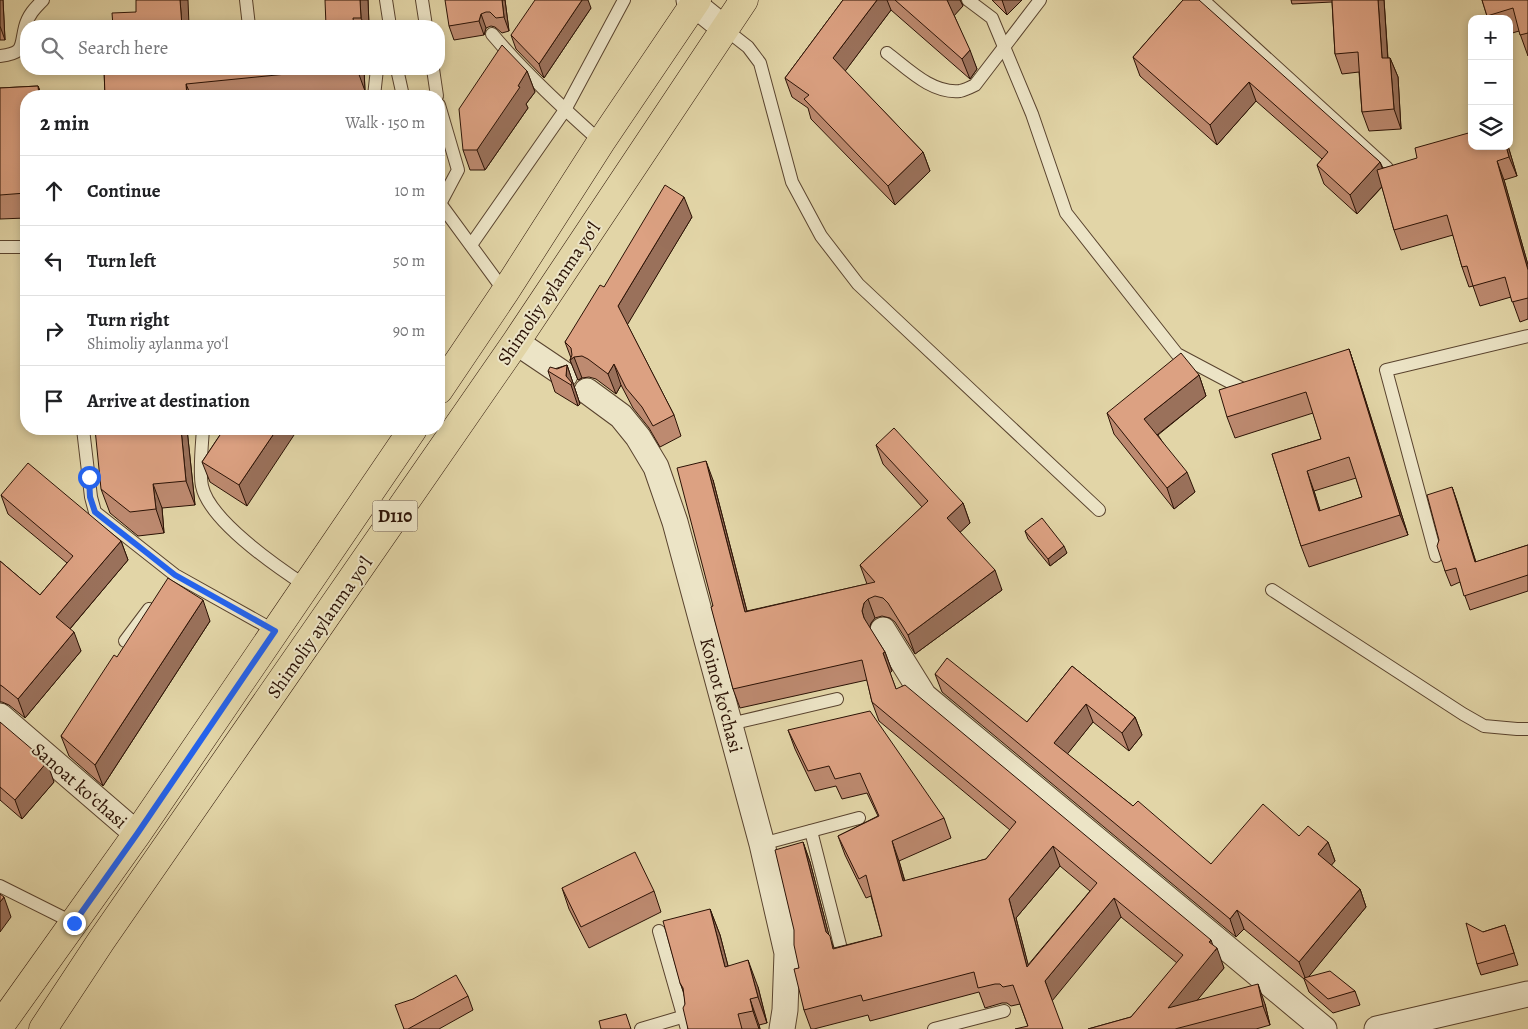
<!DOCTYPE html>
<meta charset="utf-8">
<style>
:root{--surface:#fff;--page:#f6f6f6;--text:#202124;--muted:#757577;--line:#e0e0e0}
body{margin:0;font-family:Alegreya,serif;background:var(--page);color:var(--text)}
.controls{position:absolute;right:15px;top:15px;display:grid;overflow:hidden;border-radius:10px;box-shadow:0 2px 8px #0003}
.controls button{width:45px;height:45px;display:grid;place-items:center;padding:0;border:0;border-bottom:1px solid var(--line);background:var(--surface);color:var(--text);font:25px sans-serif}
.stop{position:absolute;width:15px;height:15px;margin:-11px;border:4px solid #2563eb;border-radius:50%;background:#fff}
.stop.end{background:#2563eb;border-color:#fff;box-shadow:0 1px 5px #0008}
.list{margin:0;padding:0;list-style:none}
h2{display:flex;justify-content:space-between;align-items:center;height:65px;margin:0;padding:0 20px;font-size:21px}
h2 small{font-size:16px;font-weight:400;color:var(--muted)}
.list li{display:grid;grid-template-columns:32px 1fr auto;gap:15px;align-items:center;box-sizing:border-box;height:70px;padding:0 20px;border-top:1px solid var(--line)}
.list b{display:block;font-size:19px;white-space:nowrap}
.list p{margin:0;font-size:16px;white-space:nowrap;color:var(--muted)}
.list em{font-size:16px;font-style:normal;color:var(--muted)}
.icon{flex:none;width:28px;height:28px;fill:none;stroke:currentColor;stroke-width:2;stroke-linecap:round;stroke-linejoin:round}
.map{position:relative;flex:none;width:1528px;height:1029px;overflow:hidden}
.search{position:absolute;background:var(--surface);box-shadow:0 2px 8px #0003;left:20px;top:20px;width:425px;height:55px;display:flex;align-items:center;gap:12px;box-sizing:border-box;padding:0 18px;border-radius:20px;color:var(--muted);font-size:19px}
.panel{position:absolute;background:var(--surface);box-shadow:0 2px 8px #0003;left:20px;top:90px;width:425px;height:345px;border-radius:20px}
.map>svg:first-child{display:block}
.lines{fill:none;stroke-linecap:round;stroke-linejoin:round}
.lane-casing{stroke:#59432e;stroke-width:14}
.street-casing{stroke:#59432e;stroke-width:27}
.primary-casing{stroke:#2b1205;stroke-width:29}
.lane{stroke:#ece4c6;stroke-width:12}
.street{stroke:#ece4c6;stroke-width:25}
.primary{stroke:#e2d5a7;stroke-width:28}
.wall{fill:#bd8a70;stroke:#2b1205;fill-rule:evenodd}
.shaded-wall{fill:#9a715b;stroke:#2b1205}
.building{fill:#dca182;stroke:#2b1205;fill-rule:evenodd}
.route{stroke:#2563eb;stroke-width:6}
.labels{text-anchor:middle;stroke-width:4;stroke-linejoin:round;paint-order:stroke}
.shield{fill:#ece4c6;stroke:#65513f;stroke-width:1}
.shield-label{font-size:18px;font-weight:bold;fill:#2b1205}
.street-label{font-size:19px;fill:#2b1205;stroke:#ece4c6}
</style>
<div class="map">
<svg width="1528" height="1029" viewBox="0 0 1528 1029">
<rect width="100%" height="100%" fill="#e2d5a7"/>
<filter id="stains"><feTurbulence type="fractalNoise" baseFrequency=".004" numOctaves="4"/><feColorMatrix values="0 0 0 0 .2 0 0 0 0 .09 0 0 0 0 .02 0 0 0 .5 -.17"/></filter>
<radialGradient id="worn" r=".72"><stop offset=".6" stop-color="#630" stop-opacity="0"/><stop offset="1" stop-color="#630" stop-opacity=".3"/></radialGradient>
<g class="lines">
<defs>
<g id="lane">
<polyline points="246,0 249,26"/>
<polyline points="386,0 390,26"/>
<polyline points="422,0 426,26"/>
<polyline points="968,0 992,18 1032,114 1066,213 1177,354 1241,388"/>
<polyline points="1203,0 1387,168"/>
<polyline points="725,29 748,47 760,63 792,182 821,236 858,284 1099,510"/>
<path d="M492,34C525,73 563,108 601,142"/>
<path d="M887,53C908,69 932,94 960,91C965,90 971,87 975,85L1040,0"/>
<path d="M0,56C25,53 20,47 25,27C28,15 35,8 43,0"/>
<polyline points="397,69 403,96"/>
<polyline points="433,69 437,96"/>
<polyline points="374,96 377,69"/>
<polyline points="439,105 458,170 440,204"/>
<polyline points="439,202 505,292"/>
<polyline points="471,245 565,110 624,0"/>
<polyline points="0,247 26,247"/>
<polyline points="83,429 91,497 95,512 175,575 275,631"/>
<path d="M203,429C202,444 199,472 202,486C209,520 277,567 306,586"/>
<polyline points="1436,556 1386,370 1528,336"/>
<polyline points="1272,590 1463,714 1484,726 1517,729 1528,729"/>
<polyline points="125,641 149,609"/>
<polyline points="730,724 837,699"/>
<polyline points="811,831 841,949"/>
<polyline points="762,844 859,818"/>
<polyline points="0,886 74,923"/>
<polyline points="659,931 687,1029"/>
<polyline points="641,1029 685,1016"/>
<polyline points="934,1029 1004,1011"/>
</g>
<g id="street">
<polyline points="689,0 725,29"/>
<polyline points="516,342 565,375"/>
<polyline points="587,391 621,416 638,437 656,467 675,522 762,844 787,953 785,1010 782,1029"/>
<polyline points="883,630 924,696 1324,1029"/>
<polyline points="0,716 137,834"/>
<polyline points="1377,1029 1528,994"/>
</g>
<g id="primary">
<polyline points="439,390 505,292 601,142 697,0"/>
<polyline points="0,1026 137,834 413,429"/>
<polyline points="43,1029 101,941 516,342 744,0"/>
</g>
</defs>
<!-- lane casing -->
<use href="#lane" class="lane-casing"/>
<!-- street casing -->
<use href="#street" class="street-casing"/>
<!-- primary casing -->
<use href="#primary" class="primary-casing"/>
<!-- lane -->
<use href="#lane" class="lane"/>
<!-- street -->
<use href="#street" class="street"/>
<!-- primary -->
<use href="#primary" class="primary"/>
</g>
<!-- wall -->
<g class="wall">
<polygon points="0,0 3,0 5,40 0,40"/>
<polygon points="368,0 369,26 326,26"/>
<polygon points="505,0 509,31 502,33 495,27 491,26 486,28 484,35 454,40 449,26"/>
<polygon points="843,0 960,0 963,6 954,15 977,69 970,79 891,10 845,71 923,152 930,171 895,205 811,119 808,108 792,97 785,78"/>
<polygon points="992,0 1022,0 1007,15"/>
<polygon points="1183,0 1380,162 1383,168 1508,146 1517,176 1504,180 1528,265 1528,319 1520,322 1511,297 1480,306 1473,286 1469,287 1462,267 1453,235 1401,250 1394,230 1382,187 1357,214 1324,184 1317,165 1322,159 1256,101 1217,145 1140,76 1133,57"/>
<polygon points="1291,0 1384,0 1388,58 1390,58 1398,77 1401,129 1369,131 1362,112 1359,72 1342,74 1335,54 1332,2 1292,4"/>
<polygon points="1482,0 1528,0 1528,56 1519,31 1509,34 1509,19 1488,19"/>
<polygon points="591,8 544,78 516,49 511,35"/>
<polygon points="104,69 364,69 365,91 310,96 105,96"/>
<polygon points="527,71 535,92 526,104 528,108 485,170 470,170 463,150"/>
<polygon points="38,86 42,96 26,96 26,218 0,219 0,88"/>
<polygon points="692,217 627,324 674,415 681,436 660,447 649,428 633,408 621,385 616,394 596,379 589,377 582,378 578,380 570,360 571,358 565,342 604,287"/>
<path d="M1349,349L1356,370L1408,535L1309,567L1301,546L1272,454L1321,439L1313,413L1235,438L1227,417ZM1356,478L1362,497L1320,511L1314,491Z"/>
<polygon points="567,365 580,404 578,406 555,392 548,371"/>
<polygon points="1199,375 1206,396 1158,435 1195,492 1174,509 1114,434 1107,413"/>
<polygon points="187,429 195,505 162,508 164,533 138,536 110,513 101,489"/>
<polygon points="224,429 247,506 210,482 202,462"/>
<path d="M876,445L963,503L970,523L960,532L1002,590L915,654L895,622L890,618L882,616L875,618L871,623L869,627L885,652L892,671L890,673L896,689L1213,945L1224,968L1197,1000L1265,1004L1270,1025L1256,1029H1088L1131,1017L1177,963L1121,917L1028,1026L1020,1004L1011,1006L1007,1003H1002L985,1008L979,992L870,1021L868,1015L814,1029H811L804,1010L799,968L803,842L810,862L829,936L834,948L882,936L871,896L866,898L845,855L838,836L878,816L867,793L842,799L836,786L815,791L795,749L788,730L944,818L951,838L899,861L905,881L986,859L1010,830L879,721L872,702L867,680L740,708L733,689L713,606V480L747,611L867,584L860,565L922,507L883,464ZM1060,866L1090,891L1028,965L1016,918Z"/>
<polygon points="1452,487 1476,562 1528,545 1528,591 1470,610 1460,582 1451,586 1445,571"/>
<polygon points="1,495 121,541 128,560 70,629 81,651 25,718 9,705 2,702 0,702 0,561 40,595 67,563 8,514"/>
<polygon points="1025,531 1067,553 1050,566 1028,539"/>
<polygon points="210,621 103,786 69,756 61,736 117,657"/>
<polygon points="1072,666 1135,717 1142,735 1129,751 1093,722 1067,754 1133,806 1211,864 1299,836 1328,842 1335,861 1331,865 1360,889 1366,907 1308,977 1355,991 1360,1005 1333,1013 1309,992 1304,979 1244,929 1236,937 942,692 935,674 1027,722"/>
<polygon points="0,722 54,782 22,819 0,800"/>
<polygon points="562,888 654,891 661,912 589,948 569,909"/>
<polygon points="710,909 720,935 728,966 758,987 767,1023 759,1025 760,1029 688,1029 684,993 680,983"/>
<polygon points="1505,925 1518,965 1481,975 1477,964 1483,932"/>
<polygon points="468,996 473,1010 439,1029 404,1029 413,999"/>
</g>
<!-- shaded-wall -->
<g class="shaded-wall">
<polygon points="0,0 3,0 5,40 0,26"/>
<polygon points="180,0 188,0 189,26 182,26"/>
<polygon points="360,0 368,0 369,26 365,26 361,18"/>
<polygon points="502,0 505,0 509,31 504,17"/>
<polygon points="582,0 588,0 591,8 544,78 539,64"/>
<polygon points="877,0 887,0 891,10 840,78 833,58"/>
<polygon points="947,0 960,0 963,6 953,17"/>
<polygon points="1002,0 1022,0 1007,15"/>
<polygon points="1378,0 1384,0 1389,78 1382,58"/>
<polygon points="481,14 486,28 484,35 479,21"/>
<polygon points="970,50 977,69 970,79 962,59"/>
<polygon points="1390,58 1398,77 1401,129 1394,109"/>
<polygon points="357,69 364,69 365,91"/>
<polygon points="527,71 535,92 526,104 528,108 485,170 477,150"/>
<polygon points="1249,82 1256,101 1217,145 1210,125"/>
<polygon points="186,84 191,96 187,96"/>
<polygon points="38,86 42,96 39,96"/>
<polygon points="1506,146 1508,146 1517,176 1509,157"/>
<polygon points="923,152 930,171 895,205 888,186"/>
<polygon points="1497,161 1504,180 1528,265 1528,270"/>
<polygon points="1380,162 1387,181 1357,214 1350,195"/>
<polygon points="684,197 692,217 626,327 618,306"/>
<polygon points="1349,349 1356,370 1408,535 1400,515"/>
<polygon points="574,357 582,378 578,380 570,360"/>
<polygon points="614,364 621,385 616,394 608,374"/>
<polygon points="567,365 580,404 578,406 571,385 566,376"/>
<polygon points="1199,375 1206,396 1152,439 1144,419"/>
<polygon points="181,429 187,429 195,505 186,481"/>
<polygon points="277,429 298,429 247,506 239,485"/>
<polygon points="706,461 713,480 752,631 745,612"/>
<polygon points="1307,471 1314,491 1327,532 1319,511"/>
<polygon points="1187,472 1195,492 1174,509 1167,488"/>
<polygon points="153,484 162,508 164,533 156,509"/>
<polygon points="1452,487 1457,501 1480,576 1475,562"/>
<polygon points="963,503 970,523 954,538 947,518"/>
<polygon points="121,541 128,560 63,637 56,617"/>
<polygon points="1064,546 1067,553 1050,566 1048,559"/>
<polygon points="995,570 1002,590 915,654 908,635"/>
<polygon points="868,599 875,618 871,623 869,630 864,618 862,611 864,603"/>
<polygon points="203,600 210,621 103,786 95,765"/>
<polygon points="74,632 81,651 25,718 18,699"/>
<polygon points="885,652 892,671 890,673 883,653"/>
<polygon points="1086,704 1093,722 1061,762 1054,743"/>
<polygon points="1135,717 1142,735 1129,751 1122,733"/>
<polygon points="47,762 54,782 22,819 15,800"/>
<polygon points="892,841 899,861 910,901 903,881"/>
<polygon points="803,842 810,862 833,951 826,932"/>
<polygon points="1328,842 1335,861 1325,873 1318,854"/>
<polygon points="1053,846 1060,866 1016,918 1034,987 1027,967 1009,899"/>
<polygon points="1360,889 1366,907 1306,980 1299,962"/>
<polygon points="4,897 11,917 0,932 0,902"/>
<polygon points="1114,898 1121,917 1052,1001 1045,981"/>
<polygon points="710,909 720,935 735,993 725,967"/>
<polygon points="1237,910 1244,929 1236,937 1230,919"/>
<polygon points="1211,940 1215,951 1217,948 1224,968 1175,1027 1168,1008"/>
<polygon points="748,960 758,987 767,1023 758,997"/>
<polygon points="1258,984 1265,1004 1270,1025 1263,1006"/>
<polygon points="750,999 759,1025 760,1029 759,1029 753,1011"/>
</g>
<!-- building -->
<g class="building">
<polygon points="136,0 180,0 182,26 113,26 112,13 136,12"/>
<polygon points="325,0 360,0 361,18 353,18 354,26 326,26"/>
<polygon points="445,0 502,0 504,17 496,18 490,12 486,12 481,14 479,21 449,26"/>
<polygon points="535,0 582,0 539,64 511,35"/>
<polygon points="843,0 877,0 833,58 923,152 888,186 804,99 809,95 785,78"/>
<polygon points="895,0 947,0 970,50 962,59"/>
<polygon points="1183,0 1199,0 1380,162 1350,195 1317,165 1328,152 1249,82 1210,125 1133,57"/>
<polygon points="1332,0 1378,0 1382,58 1390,58 1394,109 1362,112 1358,52 1335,54"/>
<polygon points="1482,0 1528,0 1528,33 1520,35 1513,8 1487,16"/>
<polygon points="502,45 527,71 518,86 520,87 477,150 463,150 459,109"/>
<polygon points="104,69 337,69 186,84 187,96 105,96"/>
<polygon points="38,86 39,96 26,96 26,193 0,195 0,88"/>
<polygon points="1472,132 1472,146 1506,146 1509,157 1497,161 1528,270 1528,298 1512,302 1505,277 1473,286 1467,266 1462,267 1447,215 1394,230 1377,170 1417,158 1415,148"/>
<polygon points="665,185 684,197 618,306 674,415 653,426 642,407 626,388 614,364 608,374 588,359 582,356 574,357 570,360 572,355 571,348 565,342 600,285 604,287"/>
<path d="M1349,349L1400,515L1301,546L1272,454L1321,439L1306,392L1227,417L1219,390ZM1349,457L1362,497L1319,511L1307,471Z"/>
<polygon points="1181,353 1199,375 1144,419 1187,472 1167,488 1107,413"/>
<polygon points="567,365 566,376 572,383 571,385 548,371 550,367 557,369"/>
<path d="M894,428L963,503L947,518L995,570L908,635L888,603L883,598L875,596L868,599L864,603L862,611L864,618L885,652L883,653L896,689L905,685L1211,940L1209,942L1217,948L1168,1008L1258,984L1263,1006L1175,1029H1088L1131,1017L1183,955L1114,898L1045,981L1063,1029H1015L1028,1026L1013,985L1003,987L1000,984H995L978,988L974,972L863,1001L861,995L804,1010L794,969L799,968L794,945V930L775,850L803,842L826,932L830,936L833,949L882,936L866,875L859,879L838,836L879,816L860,773L835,779L829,766L808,771L788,730L870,711L944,818L892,841L903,881L986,859L1016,822L872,702L862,660L733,689L711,607L713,606L677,468L706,461L745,612L875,582L860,565L928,501L876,445ZM1053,846L1097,883L1027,967L1009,899Z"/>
<polygon points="95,429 181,429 186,481 153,484 156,509 130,512 101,489"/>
<polygon points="224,429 277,429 239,485 202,462"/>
<polygon points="28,463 121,541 56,617 74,632 18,699 2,686 0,685 0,561 40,595 73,556 1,495"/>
<polygon points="1452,487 1475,562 1528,545 1528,575 1464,596 1456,568 1445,571 1437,546 1439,540 1427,495"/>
<polygon points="1042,518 1064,546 1048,559 1025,531"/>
<polygon points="168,578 203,600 95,765 61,736 114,655 117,657"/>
<polygon points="947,658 1027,722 1072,666 1135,717 1122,733 1086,704 1054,743 1133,806 1138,801 1211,864 1263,804 1299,836 1308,826 1328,842 1318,854 1360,889 1299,962 1237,910 1230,919 935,674"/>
<polygon points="0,722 47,762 15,800 0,787"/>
<polygon points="635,852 654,891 581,927 562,888"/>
<polygon points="0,894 4,897 0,902"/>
<polygon points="710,909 725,967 748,960 758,997 750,999 753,1011 738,1014 742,1029 688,1029 683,1008 685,1004 683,988 680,983 663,921"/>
<polygon points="1466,923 1483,932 1505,925 1514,953 1477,964"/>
<polygon points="1330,971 1355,991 1328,999 1304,978"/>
<polygon points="456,975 468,996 408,1029 404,1029 395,1005 413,999"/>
<polygon points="626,1014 631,1029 601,1029 599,1021"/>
</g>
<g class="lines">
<!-- route -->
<polyline class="route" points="74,923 137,834 275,631 175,575 95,512 90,497 89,477"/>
</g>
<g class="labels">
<!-- shield labels -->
<rect class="shield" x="372.5" y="500.5" width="45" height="31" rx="4"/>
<g class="shield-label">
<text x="395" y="522">D110</text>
</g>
<!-- street labels -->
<g class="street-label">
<text transform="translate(548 293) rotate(-56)" y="7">Shimoliy aylanma yoʻl</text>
<text transform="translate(319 627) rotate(-55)" y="7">Shimoliy aylanma yoʻl</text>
<text transform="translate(722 695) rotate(75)" y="7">Koinot koʻchasi</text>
<text transform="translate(80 785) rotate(41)" y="7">Sanoat koʻchasi</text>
</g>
</g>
<rect width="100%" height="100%" filter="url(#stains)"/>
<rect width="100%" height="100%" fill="url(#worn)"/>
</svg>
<div class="controls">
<button>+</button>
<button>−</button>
<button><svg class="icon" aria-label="layers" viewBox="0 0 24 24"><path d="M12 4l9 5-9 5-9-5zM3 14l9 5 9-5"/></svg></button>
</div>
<div class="stop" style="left:89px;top:477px"></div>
<div class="stop end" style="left:74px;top:923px"></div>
<div class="search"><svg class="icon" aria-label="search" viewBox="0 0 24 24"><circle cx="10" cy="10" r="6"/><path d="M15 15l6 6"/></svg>Search here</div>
<section class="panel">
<h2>2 min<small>Walk · 150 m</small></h2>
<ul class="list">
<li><svg class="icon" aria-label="ahead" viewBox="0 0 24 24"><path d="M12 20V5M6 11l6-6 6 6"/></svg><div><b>Continue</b></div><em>10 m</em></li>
<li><svg class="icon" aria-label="left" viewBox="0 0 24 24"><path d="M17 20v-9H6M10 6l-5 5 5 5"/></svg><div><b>Turn left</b></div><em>50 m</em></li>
<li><svg class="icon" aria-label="right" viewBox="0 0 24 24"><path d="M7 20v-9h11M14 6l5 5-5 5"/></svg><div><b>Turn right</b><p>Shimoliy aylanma yoʻl</p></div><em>90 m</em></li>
<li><svg class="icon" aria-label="arrive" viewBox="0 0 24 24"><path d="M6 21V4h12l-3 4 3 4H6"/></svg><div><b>Arrive at destination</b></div></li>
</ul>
</section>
</div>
